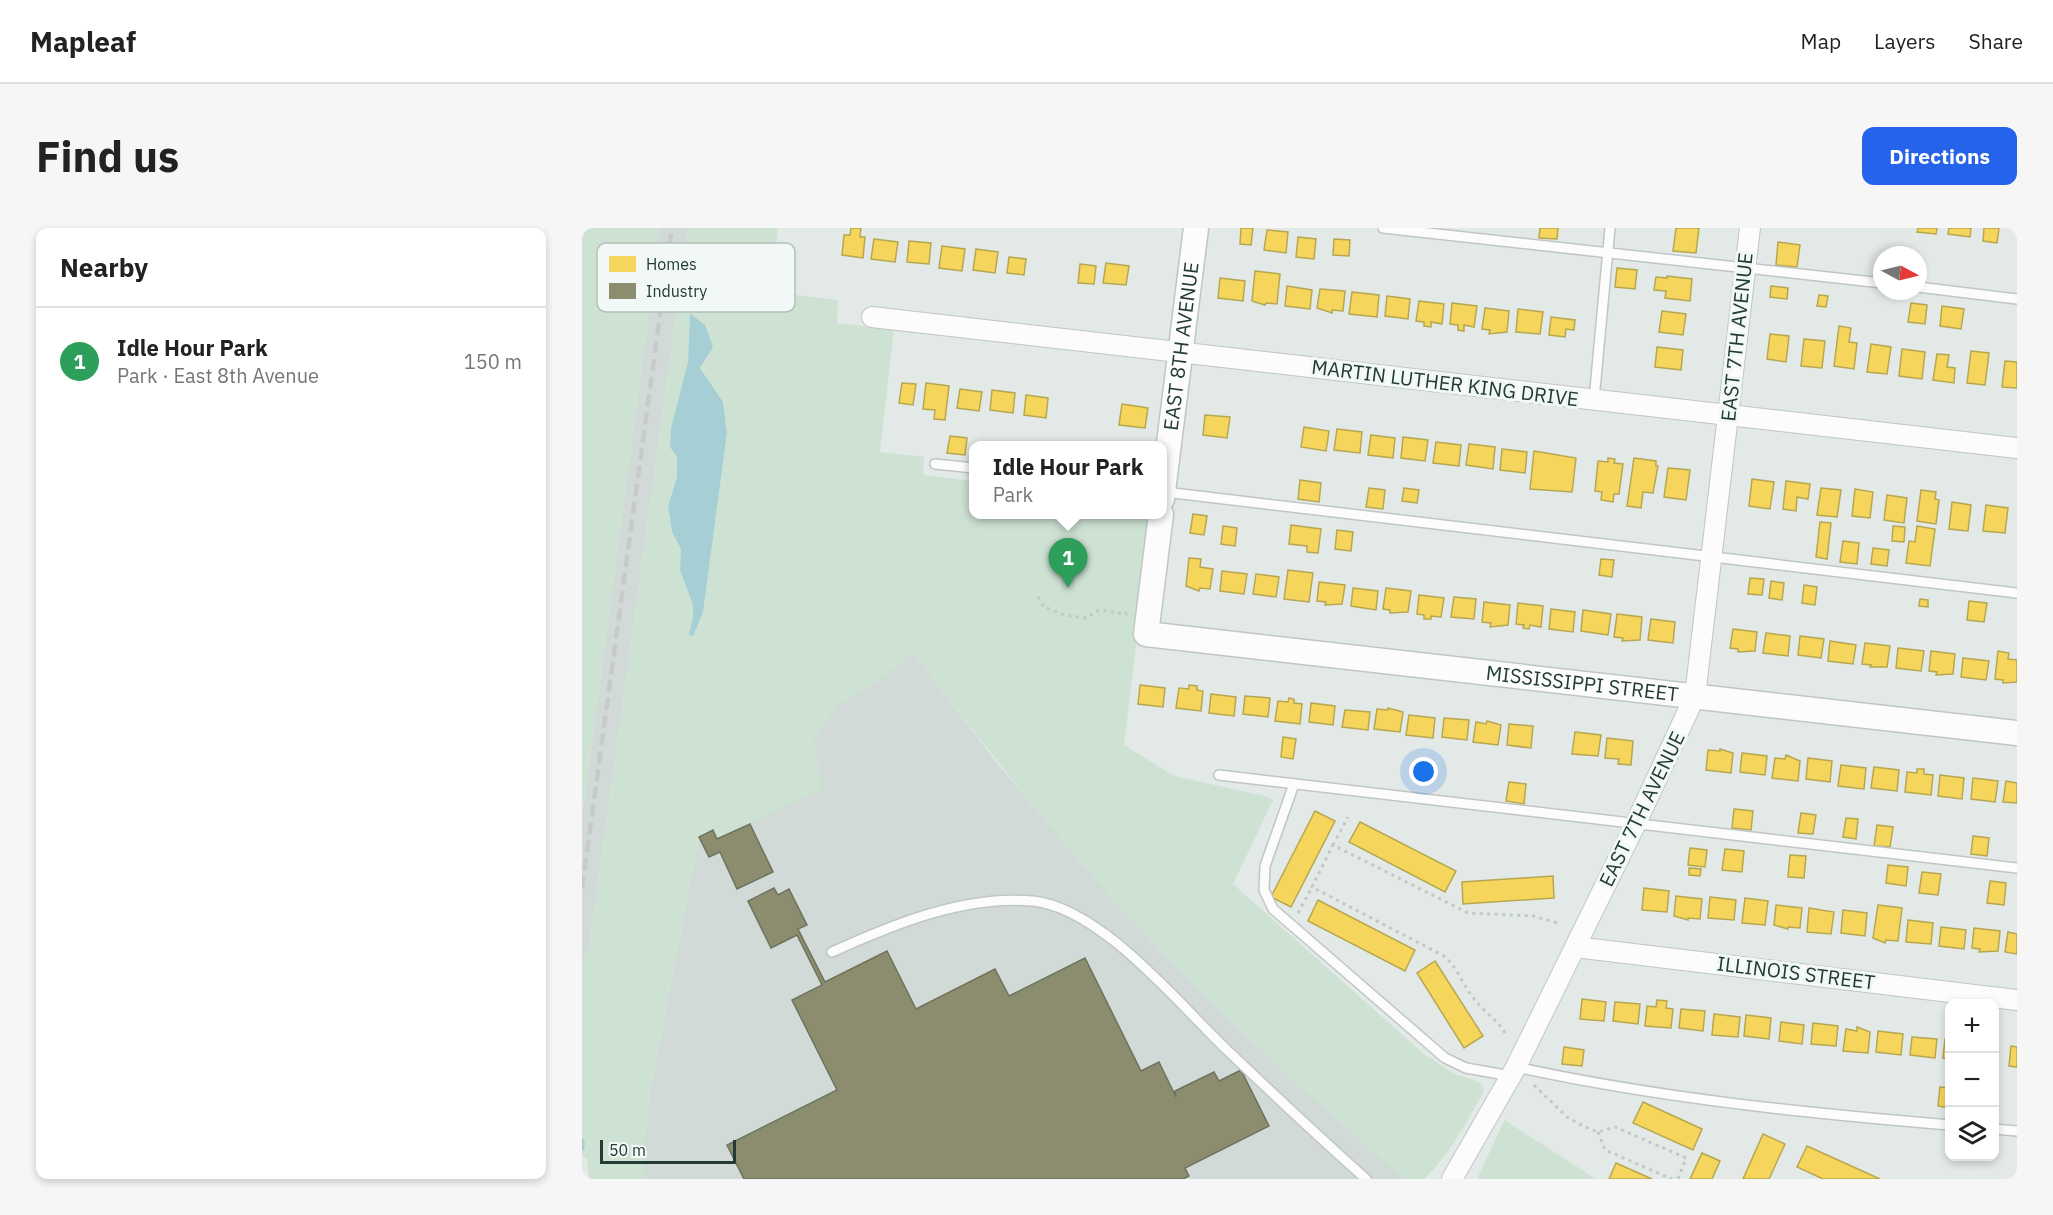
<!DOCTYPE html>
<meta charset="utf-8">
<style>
:root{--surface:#fff;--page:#f6f6f6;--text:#222;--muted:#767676;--line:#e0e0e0;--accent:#2563eb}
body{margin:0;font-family:"IBM Plex Sans",sans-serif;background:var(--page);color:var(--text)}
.controls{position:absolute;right:18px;bottom:18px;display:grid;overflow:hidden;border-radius:12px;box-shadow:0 3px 9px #0003}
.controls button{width:54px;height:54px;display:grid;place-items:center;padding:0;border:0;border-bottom:2px solid var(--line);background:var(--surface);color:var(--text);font:30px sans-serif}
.compass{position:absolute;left:1291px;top:18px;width:54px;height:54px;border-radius:50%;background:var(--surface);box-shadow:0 3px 9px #0003;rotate:97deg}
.scale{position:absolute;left:18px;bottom:15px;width:136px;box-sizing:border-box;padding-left:6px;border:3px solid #223b35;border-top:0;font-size:16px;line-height:21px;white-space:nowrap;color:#223b35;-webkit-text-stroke:4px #f1f8f5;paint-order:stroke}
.you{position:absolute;left:842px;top:544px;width:21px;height:21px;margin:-15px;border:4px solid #fff;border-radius:50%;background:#1a73e8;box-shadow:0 0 0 9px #1a73e833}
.badge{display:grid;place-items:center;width:39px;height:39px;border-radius:50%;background:var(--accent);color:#fff;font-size:20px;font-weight:700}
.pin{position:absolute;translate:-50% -50px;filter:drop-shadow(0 2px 3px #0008)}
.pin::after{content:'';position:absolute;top:32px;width:21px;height:18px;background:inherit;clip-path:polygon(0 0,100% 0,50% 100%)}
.popup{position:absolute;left:387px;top:213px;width:198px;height:78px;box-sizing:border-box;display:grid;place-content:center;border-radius:12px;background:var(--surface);filter:drop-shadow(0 2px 4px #0005);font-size:20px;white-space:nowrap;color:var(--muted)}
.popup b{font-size:22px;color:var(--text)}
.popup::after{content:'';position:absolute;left:50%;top:100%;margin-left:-12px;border:12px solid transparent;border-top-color:var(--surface)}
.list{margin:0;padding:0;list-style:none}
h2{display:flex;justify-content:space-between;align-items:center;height:78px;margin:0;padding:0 24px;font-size:26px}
h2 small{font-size:20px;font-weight:400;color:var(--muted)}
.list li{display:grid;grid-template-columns:39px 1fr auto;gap:18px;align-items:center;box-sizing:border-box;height:108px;padding:0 24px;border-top:2px solid var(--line)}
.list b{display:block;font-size:22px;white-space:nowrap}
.list p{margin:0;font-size:20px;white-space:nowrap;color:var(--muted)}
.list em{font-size:20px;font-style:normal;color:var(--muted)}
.icon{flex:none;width:33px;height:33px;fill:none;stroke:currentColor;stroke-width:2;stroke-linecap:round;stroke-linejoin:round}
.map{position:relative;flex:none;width:1435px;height:951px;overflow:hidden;border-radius:12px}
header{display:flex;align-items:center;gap:36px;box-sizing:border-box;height:84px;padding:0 30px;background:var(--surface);border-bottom:2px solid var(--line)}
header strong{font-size:28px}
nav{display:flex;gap:33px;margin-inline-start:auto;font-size:21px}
.intro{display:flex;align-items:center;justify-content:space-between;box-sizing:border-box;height:144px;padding:0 36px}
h1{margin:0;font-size:42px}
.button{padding:15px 27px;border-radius:12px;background:var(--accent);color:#fff;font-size:21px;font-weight:700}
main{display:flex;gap:36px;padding:0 36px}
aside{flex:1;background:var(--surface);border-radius:12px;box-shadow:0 3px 9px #0003}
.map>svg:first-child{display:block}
.built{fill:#d1dad6}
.green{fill:#cde2d3;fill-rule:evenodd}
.water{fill:#a5ced5}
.homes{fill:#f6d55c;stroke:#b6a750;stroke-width:1.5}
.industry{fill:#8c8c6e;stroke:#6c745d;stroke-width:1.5}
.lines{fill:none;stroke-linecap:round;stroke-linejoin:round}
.stream{stroke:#a5ced5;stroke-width:5}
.service-casing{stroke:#c0c6c3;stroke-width:12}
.minor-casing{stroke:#c0c6c3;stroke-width:22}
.tertiary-casing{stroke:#c0c6c3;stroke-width:27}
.path{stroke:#c0c9c5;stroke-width:3;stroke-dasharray:3 4.5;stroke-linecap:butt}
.service{stroke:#fbfcfb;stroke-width:9}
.minor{stroke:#fbfcfb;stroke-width:20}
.tertiary{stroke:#fbfcfb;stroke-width:24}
.rail{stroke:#c7cac9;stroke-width:4.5;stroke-dasharray:12 6;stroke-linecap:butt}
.labels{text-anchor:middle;stroke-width:6;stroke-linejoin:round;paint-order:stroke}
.street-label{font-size:20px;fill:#223b35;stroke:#f1f8f5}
.key{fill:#f1f8f5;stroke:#b3bfbb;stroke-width:1.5}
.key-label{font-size:16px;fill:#223b35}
</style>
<header>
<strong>Mapleaf</strong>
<nav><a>Map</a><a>Layers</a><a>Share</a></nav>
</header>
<div class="intro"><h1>Find us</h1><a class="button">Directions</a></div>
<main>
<aside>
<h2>Nearby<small></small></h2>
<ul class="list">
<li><span class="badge" style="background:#2e9e5b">1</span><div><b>Idle Hour Park</b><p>Park · East 8th Avenue</p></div><em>150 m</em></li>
</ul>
</aside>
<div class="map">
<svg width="1435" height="951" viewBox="0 0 1435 951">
<rect width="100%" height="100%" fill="#e3e9e6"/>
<!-- built -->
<g class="built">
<polygon points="78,0 106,0 7,721 0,730 0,588"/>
<polygon points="167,402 332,425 411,530 512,650 615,761 822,951 63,951 63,908 67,869 117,609 131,602"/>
</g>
<!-- green -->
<g class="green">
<polygon points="0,0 78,0 0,588"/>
<path d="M106,0H196L189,64L256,72L255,95L312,101L298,224L342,229L341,247L391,253L392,286L570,287L542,517L592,548L683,568L691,572L651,656L842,826C852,832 861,840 872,845C883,851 894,849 902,860L900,867C883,897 867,927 842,951H822C752,889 681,827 615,761C512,657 420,542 332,425L296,453L255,478L232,511L240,561L135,611L117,609L67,869L63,908V951H7L5,931L0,928V730L7,721ZM108,87L126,129L118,140L141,174L145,205L121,384L107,407L112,389L111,377L98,342L99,321L90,304L86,278L95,249V229L88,219L89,200L106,134Z"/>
<polygon points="923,891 927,895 1014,951 898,951 896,949"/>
</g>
<!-- water -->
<polygon class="water" points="108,86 123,97 131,119 118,140 141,174 145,205 121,384 111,408 107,407 111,389 111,377 98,342 99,321 90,304 86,278 95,249 95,229 88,219 89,200 106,134"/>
<!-- homes -->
<g class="homes">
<polygon points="269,0 279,0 278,9 283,9 281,30 260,27 262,7 268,7"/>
<polygon points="659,0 671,0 669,17 658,16"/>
<polygon points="958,0 976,0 975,11 957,10"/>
<polygon points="1094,0 1117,0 1114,25 1091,23"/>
<polygon points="1336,0 1355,0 1354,6 1335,4"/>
<polygon points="1367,0 1389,0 1388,9 1366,6"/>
<polygon points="1402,0 1417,0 1415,15 1401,13"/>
<polygon points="685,2 706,4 704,25 682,22"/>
<polygon points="716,9 734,11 732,31 714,29"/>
<polygon points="292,11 316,14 313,34 289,31"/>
<polygon points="752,11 768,12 767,28 751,27"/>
<polygon points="327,13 349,15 347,36 325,34"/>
<polygon points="1196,14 1218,17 1215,39 1194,37"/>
<polygon points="360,18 383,21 380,43 357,40"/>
<polygon points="394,21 416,24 413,45 391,42"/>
<polygon points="427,29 444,31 442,47 425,45"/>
<polygon points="524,35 547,38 544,57 521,55"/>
<polygon points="498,36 514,38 512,56 496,55"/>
<polygon points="1035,40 1055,42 1053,61 1033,59"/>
<polygon points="673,43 698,46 695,76 684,75 683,77 670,73"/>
<polygon points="1085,48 1110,51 1108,73 1083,70 1084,63 1072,62 1074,49 1085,50"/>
<polygon points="638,50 663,53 661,73 636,70"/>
<polygon points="705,58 730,62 728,81 703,78"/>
<polygon points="1189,58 1206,60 1205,71 1188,69"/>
<polygon points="738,61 763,63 761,83 750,82 750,85 735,80"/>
<polygon points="770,64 797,67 795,89 767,86"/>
<polygon points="1237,67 1246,68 1244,79 1235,78"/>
<polygon points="805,68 828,71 826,91 803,88"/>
<polygon points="837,73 862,76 860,96 849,94 849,99 842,98 842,94 834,93"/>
<polygon points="870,75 895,78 892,99 882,97 882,103 876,102 876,97 868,96"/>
<polygon points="1329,75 1345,77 1343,96 1326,94"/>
<polygon points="1360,78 1382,81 1379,101 1358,98"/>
<polygon points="903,80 927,83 925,104 907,106 908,102 900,101"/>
<polygon points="936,81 961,84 958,106 934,104"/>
<polygon points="1080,83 1104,86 1101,107 1077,104"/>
<polygon points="969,89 993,92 992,102 984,101 983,109 967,107"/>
<polygon points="1257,98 1269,100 1267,114 1275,115 1272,141 1252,138"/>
<polygon points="1188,106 1207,108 1204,134 1185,131"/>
<polygon points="1222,111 1243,113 1240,140 1219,138"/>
<polygon points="1289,116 1309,119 1305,146 1285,144"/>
<polygon points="1075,119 1101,122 1099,142 1073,139"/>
<polygon points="1320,121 1343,124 1340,151 1317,148"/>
<polygon points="1389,123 1407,125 1403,157 1385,155"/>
<polygon points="1355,126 1367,127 1365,139 1373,140 1372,155 1351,152"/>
<polygon points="1423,133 1435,134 1435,160 1420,159"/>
<polygon points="320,155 334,156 331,177 317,175"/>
<polygon points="344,155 367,158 363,192 352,191 353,182 341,181"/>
<polygon points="378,161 400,164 397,183 375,180"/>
<polygon points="410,162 433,165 431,185 408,182"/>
<polygon points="444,167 466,170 464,190 442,187"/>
<polygon points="540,176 566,180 563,200 537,197"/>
<polygon points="623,187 648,189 645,210 621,207"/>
<polygon points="722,199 747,203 744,223 719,219"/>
<polygon points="755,201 780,204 778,225 752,222"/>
<polygon points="789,207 813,210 811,230 786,227"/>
<polygon points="368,208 385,210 383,227 365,225"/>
<polygon points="821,209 846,212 843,233 819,230"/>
<polygon points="854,214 879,217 877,238 851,235"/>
<polygon points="887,216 913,219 911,241 884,237"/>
<polygon points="920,221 945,224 943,245 918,242"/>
<polygon points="952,223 994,230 990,264 948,261"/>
<polygon points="1026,230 1033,231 1032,235 1041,236 1037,266 1032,266 1031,274 1019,272 1020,264 1013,263 1016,233 1026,234"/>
<polygon points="1052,230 1074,233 1074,238 1076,238 1071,265 1061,264 1059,280 1045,278"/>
<polygon points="1086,240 1108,242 1104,272 1082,269"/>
<polygon points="1170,251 1192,254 1188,281 1167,278"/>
<polygon points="718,252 739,255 737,274 716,271"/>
<polygon points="1204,253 1228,256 1226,271 1215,269 1214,283 1201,281"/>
<polygon points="787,260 803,262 801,281 784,279"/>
<polygon points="822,260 837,262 835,275 820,273"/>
<polygon points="1239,260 1259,262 1255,289 1235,287"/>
<polygon points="1273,261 1291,264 1288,290 1270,288"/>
<polygon points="1339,262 1354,264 1353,271 1357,272 1354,296 1335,293"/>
<polygon points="1305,267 1325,270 1322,295 1302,292"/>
<polygon points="1370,274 1389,277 1386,303 1367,301"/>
<polygon points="1404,277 1426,280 1423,305 1401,303"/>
<polygon points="611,286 625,288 622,307 608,305"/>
<polygon points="1238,294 1249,295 1245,331 1234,329"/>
<polygon points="709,297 739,301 736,325 725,324 725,318 707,316"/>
<polygon points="641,298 655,300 653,318 639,316"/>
<polygon points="1311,298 1323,299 1322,314 1310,313"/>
<polygon points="1335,298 1353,301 1348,338 1324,335 1327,313 1333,314"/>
<polygon points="755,302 771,304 769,323 753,321"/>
<polygon points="1261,313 1277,315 1275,336 1258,334"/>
<polygon points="1291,320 1307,322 1305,338 1289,336"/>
<polygon points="607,330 619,331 618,339 631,341 628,361 618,360 617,363 604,358"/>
<polygon points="1019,331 1032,332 1030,349 1017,347"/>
<polygon points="706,342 731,345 727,374 702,371"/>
<polygon points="640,343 665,346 662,366 638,363"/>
<polygon points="674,346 697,349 694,369 671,366"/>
<polygon points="1168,350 1182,351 1180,367 1166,366"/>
<polygon points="1189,353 1202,355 1200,372 1187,370"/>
<polygon points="737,354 763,357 760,376 743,377 744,374 735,373"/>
<polygon points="1222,357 1235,359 1233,377 1220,375"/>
<polygon points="771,360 796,363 794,382 769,378"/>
<polygon points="804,360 829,363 826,384 808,385 808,382 801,381"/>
<polygon points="837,367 862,370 859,389 849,388 849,391 842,391 842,387 835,386"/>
<polygon points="872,369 894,371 892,391 869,389"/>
<polygon points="1338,371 1346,372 1346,379 1337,378"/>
<polygon points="1387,373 1405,375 1402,394 1385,392"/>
<polygon points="902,374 928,377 926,397 908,399 909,395 900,394"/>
<polygon points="936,375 961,378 959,399 948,397 947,401 941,400 942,397 934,396"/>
<polygon points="969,381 993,384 991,404 967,401"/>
<polygon points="1001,382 1029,386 1026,407 999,403"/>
<polygon points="1035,386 1060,389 1058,412 1040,413 1041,410 1032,409"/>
<polygon points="1069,391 1093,394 1091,415 1066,412"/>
<polygon points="1151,401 1175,404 1173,423 1156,424 1156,421 1148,420"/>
<polygon points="1184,405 1208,408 1206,428 1181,425"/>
<polygon points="1218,408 1242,411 1239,430 1216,427"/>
<polygon points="1248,413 1274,417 1271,436 1246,433"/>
<polygon points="1283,415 1308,418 1305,439 1288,439 1289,437 1280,436"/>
<polygon points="1316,420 1342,423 1339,443 1314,440"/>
<polygon points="1349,423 1373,426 1371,446 1354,447 1355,444 1347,443"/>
<polygon points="1416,423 1427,425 1426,431 1435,432 1435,454 1421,455 1421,452 1413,451"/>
<polygon points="1381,430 1407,433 1404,452 1379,449"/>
<polygon points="558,457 583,460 581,479 556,476"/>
<polygon points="607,457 615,458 615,462 621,463 619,483 594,480 597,460 607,461"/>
<polygon points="629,466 654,469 652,488 627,485"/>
<polygon points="663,468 688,470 686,489 661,486"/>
<polygon points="707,470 712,471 712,475 720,476 718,496 693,493 696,473 706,474"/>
<polygon points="729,475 753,478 751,497 727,494"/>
<polygon points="806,480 821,484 818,504 792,501 795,481 806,482"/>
<polygon points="763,482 788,484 786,502 760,499"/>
<polygon points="827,487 853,490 851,510 824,507"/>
<polygon points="862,490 887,492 885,512 860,509"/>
<polygon points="905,493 919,497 916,517 891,514 894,494 904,496"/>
<polygon points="927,496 951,498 949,520 925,517"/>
<polygon points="993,504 1019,507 1016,528 990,526"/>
<polygon points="701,509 714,511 711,531 699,529"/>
<polygon points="1025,510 1051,513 1049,537 1036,536 1037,531 1023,530"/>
<polygon points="1138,521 1151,525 1149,545 1124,542 1126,522 1138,523"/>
<polygon points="1160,525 1185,528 1183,547 1158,544"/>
<polygon points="1204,527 1218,533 1216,553 1190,550 1193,530 1203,531"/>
<polygon points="1226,530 1250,533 1248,554 1224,551"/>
<polygon points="1259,537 1284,540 1282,561 1256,558"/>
<polygon points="1292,539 1317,542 1315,563 1289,560"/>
<polygon points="1335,541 1342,541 1342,546 1351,547 1349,567 1323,564 1325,544 1335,545"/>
<polygon points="1358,547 1382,550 1380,571 1356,568"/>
<polygon points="1391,550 1416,553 1413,574 1389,571"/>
<polygon points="1424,553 1435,555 1435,575 1421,574"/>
<polygon points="927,554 944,556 942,576 924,573"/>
<polygon points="1152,581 1171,583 1169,602 1150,600"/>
<polygon points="733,583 753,593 709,679 689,669"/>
<polygon points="1219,585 1234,587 1231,606 1216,605"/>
<polygon points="1264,590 1276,591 1274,611 1261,609"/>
<polygon points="778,594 874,643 863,664 767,614"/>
<polygon points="1295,597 1311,599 1308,619 1292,618"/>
<polygon points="1391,608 1407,610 1405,628 1389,626"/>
<polygon points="1108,620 1125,622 1123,639 1106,637"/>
<polygon points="1143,621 1162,623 1160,644 1140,642"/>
<polygon points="1208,627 1224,628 1222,650 1206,649"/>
<polygon points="1306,637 1326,639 1324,658 1304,655"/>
<polygon points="1107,640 1119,641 1118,648 1107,647"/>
<polygon points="1340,644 1359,646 1356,667 1337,665"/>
<polygon points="971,648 972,670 881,676 880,654"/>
<polygon points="1408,653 1424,655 1422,677 1405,675"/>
<polygon points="1062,660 1087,663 1085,684 1060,682"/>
<polygon points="1094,668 1120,671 1118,691 1106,690 1106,692 1092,688"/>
<polygon points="1128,669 1154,672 1152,692 1126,690"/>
<polygon points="1163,670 1186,673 1183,697 1160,695"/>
<polygon points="736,672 833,722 823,743 726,693"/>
<polygon points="1194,677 1220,680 1218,700 1206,699 1206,701 1192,697"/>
<polygon points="1296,677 1320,680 1316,713 1304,712 1303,715 1291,710"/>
<polygon points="1227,680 1252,684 1249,706 1225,704"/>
<polygon points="1261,682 1285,685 1283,708 1259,705"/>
<polygon points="1326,692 1351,695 1349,716 1324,714"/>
<polygon points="1359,699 1384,702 1382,721 1357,718"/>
<polygon points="1392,700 1418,703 1416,723 1397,724 1398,721 1390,720"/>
<polygon points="1426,704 1435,706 1435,726 1423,724"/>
<polygon points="853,733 901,808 882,820 835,745"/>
<polygon points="1000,771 1024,774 1022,793 998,791"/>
<polygon points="1075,772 1085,773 1084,780 1091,781 1089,800 1063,798 1065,778 1074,779"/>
<polygon points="1033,774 1058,776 1056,796 1031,793"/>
<polygon points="1099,781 1123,783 1121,803 1097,800"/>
<polygon points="1132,786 1158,789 1156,809 1130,807"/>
<polygon points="1164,787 1189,790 1187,811 1162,808"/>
<polygon points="1199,794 1222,797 1220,816 1197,813"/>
<polygon points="1231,795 1256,798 1254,818 1229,816"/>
<polygon points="1275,799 1288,804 1286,825 1261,823 1264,801 1275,803"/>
<polygon points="1296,803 1321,806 1319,827 1294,824"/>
<polygon points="1330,809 1355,811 1353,830 1328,827"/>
<polygon points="1363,811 1368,811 1368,831 1361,830"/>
<polygon points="1429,818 1435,819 1435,839 1427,838"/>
<polygon points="982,819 1002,822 1000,838 980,836"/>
<polygon points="1358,859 1368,860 1368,880 1356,878"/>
<polygon points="1061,874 1120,901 1111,922 1051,895"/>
<polygon points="1181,906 1203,916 1187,951 1161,951"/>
<polygon points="1225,918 1298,951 1241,951 1215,939"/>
<polygon points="1120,925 1138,933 1130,951 1108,951"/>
<polygon points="1034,935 1070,951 1027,951"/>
</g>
<!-- industry -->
<g class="industry">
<polygon points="168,596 191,644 155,661 138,624 127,629 117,609 131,602 135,611"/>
<polygon points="192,660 196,667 207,661 225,697 216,701 243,754 305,723 334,781 413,741 427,768 503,730 559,843 577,834 594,869 593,863 632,844 637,853 659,842 687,898 603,940 607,948 601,951 162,951 145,917 255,862 210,772 240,757 215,707 189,720 166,673"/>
</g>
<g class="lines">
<!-- stream -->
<polyline class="stream" points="0,913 0,920"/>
<defs>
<g id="service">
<polyline points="801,0 1300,55"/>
<polyline points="1336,59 1435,71"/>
<polyline points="1012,172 1028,0"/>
<polyline points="353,236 392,240"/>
<polyline points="583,264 1435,365"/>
<polyline points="637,547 1435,640"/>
<polyline points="712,556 683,638 682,662 691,681 863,830 884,840 929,848"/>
<path d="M250,724C312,696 382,667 451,673C519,680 596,775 644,821C690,865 736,908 784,951"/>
<path d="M934,839C1076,870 1222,885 1368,897"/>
<polyline points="1412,901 1435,903"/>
</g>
<g id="minor">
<polyline points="290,89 1435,220"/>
<polyline points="993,719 1435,772"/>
<polyline points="870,951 934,839 1054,595 1113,468 1168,0"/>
</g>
<g id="tertiary">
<path id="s1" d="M580,271L614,0"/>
<path id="s2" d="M579,286L564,406L1435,505"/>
</g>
</defs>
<!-- service casing -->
<use href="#service" class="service-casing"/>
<!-- minor casing -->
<use href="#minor" class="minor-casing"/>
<!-- tertiary casing -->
<use href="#tertiary" class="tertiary-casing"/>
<!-- path -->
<g class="path">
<polyline points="456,369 462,379 482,387 504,390 517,382 544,386 544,383"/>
<polyline points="751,617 766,589"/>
<polyline points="716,685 730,659"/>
<path d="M923,805C915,791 902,784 893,772C881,758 876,740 862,728L730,659L751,617L886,685L951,688L979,696"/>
<polyline points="952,857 985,889 1001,898 1016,904 1033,899 1104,930 1096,951"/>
<polyline points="1016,904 1023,922 1090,951"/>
</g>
<!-- service -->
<use href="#service" class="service"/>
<!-- minor -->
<use href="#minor" class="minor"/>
<!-- tertiary -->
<use href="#tertiary" class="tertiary"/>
<!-- rail -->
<polyline class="rail" points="0,660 90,0"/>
</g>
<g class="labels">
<!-- street labels -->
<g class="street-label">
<text transform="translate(1155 109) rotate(-84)" y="7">EAST 7TH AVENUE</text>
<text dy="7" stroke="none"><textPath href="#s1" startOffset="154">EAST 8TH AVENUE</textPath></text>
<text transform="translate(863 155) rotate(7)" y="7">MARTIN LUTHER KING DRIVE</text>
<text dy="7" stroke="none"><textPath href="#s2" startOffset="560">MISSISSIPPI STREET</textPath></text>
<text transform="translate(1060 581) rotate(-64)" y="7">EAST 7TH AVENUE</text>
<text transform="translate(1214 745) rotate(7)" y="7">ILLINOIS STREET</text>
</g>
</g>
<!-- legend -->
<rect x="15" y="15" width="198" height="69" rx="9" class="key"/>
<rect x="27" y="28" width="27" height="16" fill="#f6d55c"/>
<rect x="27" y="55" width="27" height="16" fill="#8c8c6e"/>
<g class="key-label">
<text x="64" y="42">Homes</text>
<text x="64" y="69">Industry</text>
</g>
</svg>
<div class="controls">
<button>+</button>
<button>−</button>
<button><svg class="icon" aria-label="layers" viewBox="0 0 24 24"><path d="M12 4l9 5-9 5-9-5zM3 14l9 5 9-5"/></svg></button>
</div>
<svg class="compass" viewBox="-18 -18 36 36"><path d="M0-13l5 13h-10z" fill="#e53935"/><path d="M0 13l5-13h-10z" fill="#767676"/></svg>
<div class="scale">50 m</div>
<div class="you"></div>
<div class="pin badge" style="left:486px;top:360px;background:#2e9e5b">1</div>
<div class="popup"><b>Idle Hour Park</b>Park</div>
</div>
</main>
